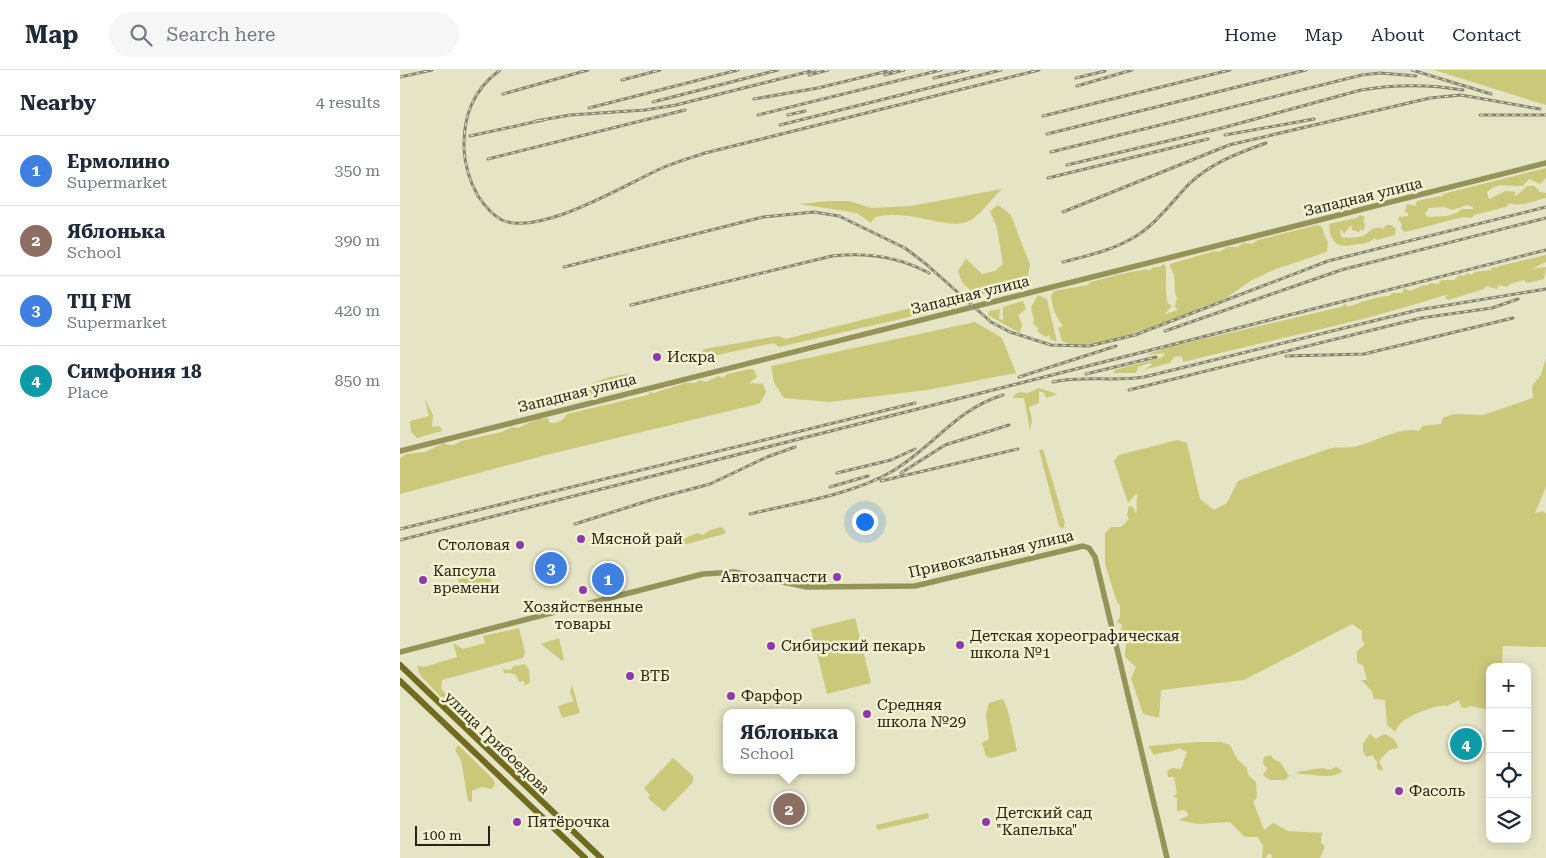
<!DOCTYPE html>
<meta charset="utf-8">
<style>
:root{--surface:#fff;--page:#f6f6f7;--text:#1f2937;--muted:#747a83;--line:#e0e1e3;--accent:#8d3baa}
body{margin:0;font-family:"Roboto Serif",serif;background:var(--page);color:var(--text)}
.controls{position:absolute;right:15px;bottom:15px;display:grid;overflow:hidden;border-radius:10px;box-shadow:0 2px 12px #0003}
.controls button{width:45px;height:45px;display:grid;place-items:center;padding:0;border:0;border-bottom:1px solid var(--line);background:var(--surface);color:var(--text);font:25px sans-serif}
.scale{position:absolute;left:15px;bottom:12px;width:75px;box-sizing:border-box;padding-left:5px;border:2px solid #242317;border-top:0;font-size:14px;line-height:18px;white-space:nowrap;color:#242317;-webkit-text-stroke:4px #f2f2d1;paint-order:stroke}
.you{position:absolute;left:464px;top:451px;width:18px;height:18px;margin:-12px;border:4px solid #fff;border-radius:50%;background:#1a73e8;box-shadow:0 0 0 8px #1a73e833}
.badge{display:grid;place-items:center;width:32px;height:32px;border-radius:50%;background:var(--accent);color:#fff;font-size:16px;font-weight:700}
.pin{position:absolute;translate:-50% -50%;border:2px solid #fff;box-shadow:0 1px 5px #0006}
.popup{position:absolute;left:323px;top:639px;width:132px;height:65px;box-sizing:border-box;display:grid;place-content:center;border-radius:10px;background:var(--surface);filter:drop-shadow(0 1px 4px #0005);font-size:16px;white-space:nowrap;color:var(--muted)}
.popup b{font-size:19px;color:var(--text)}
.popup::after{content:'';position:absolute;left:50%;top:100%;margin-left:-10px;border:10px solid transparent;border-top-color:var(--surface)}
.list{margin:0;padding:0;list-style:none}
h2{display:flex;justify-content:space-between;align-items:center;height:65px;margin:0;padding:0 20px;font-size:21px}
h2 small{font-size:16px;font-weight:400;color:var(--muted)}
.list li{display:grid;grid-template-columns:32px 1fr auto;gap:15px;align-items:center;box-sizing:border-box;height:70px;padding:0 20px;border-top:1px solid var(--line)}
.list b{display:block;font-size:19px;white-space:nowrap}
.list p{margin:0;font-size:16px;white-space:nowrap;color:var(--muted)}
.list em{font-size:16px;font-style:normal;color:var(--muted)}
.icon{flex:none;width:28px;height:28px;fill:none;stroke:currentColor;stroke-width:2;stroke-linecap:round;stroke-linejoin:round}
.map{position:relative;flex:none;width:1146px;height:788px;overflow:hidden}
header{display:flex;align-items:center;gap:30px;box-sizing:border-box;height:70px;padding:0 25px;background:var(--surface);border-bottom:1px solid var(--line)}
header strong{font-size:24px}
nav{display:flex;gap:28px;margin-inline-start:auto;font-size:18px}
.search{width:350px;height:45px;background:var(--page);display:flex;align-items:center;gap:12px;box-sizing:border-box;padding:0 18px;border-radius:28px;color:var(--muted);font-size:19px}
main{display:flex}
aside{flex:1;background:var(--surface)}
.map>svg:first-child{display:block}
.green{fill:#ccc879;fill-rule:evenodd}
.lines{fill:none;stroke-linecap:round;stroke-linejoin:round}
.tertiary{stroke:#969358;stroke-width:5.5}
.secondary{stroke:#706b1e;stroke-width:6}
.rail-casing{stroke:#86856f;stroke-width:3}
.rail{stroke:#f2f2d1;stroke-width:1;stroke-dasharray:4;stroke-linecap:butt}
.poi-dot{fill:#8d3baa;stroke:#f2f2d1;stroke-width:2}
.labels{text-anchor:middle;stroke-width:5;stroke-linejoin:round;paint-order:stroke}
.street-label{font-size:15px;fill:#242317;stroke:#f2f2d1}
.poi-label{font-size:15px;fill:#242317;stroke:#f2f2d1;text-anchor:start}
</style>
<header>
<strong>Map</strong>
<div class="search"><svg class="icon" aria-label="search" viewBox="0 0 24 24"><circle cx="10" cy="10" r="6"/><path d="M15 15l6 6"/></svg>Search here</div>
<nav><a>Home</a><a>Map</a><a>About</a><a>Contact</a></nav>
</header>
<main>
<aside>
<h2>Nearby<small>4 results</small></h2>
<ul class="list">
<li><span class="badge" style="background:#3f7fe0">1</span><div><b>Ермолино</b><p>Supermarket</p></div><em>350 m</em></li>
<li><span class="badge" style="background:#8d6e63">2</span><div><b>Яблонька</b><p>School</p></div><em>390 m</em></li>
<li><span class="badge" style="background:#3f7fe0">3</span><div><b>ТЦ FM</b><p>Supermarket</p></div><em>420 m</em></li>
<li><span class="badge" style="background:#0f9aa8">4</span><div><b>Симфония 18</b><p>Place</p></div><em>850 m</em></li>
</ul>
</aside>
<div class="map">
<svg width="1146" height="788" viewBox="0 0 1146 788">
<rect width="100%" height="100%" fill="#e5e4c4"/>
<!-- green -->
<g class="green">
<polygon points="1034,0 1146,0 1146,35"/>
<path d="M1146,98V108L1140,114L1129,109L1123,116C1111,117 1095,111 1087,123L1089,129L1106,121L1116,122L1114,124L1116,126L1127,116H1135L1140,122L1146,123V128C1135,130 1120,138 1110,133L1106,137L1074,145L1072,148L1063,147L1005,162L1001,159L1002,154L998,150L999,147L1008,146V143L1003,141L1006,140V134L1015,136L1017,131L1040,126L1043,127V124ZM1067,135L1073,137V139H1061L1059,142L1047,146L1027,147L1025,144L1029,138L1044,137L1052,140Z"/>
<path d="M602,119C592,128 582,143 571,150C550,163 505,136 474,148L471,153L457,143L399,134L429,131H449L472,138L511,136Z"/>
<polygon points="598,135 611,145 630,195 626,214 576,226 562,212 558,201 566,189 582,204 595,201 603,194 597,158 590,141"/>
<path d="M960,145L965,147L963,152L965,154L964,161L961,159L959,162L952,160L951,155L944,164L941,159L940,164L943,168C948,167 954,168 959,167C969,165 972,154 984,159L986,155H991L996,159L995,165L977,170L974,168C969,175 961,173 953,175C936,178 930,172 929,154L957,148Z"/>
<path d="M917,155L922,157L925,167L928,172L927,182L876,199L852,210L826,228L795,240L777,250L776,248C751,257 684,285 662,271L658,258L663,256C656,246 652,239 651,226L654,221L688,215L690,212C705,209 738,198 751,200L753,197H760L763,194L766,196C766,206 765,226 768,234L772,235L765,244L778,240L775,237L777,228C773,220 776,214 774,206C773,200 770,200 770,194L815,181L819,182L827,177H838L843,173L852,174L858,170Z"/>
<path d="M1146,185V192L1132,199L1146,197L1144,209L1127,213L1124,210L1110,214L1107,217L1098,215L1097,219L1086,216L1084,219L1048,230L1045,228L1048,225L1042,226C1011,235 981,245 950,252C894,266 838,278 783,292L782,286L774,287L770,293L743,300L752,295L750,293L738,297L736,303H713L715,300L763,287L765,283L746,285L765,278L941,237L945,234L948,237C954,234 983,225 989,226L993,223H1002L1004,218L1010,221L1024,215L1027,216L1030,213L1038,214L1041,210H1054L1059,205L1064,206L1067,203L1071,205L1075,202L1091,200L1093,197L1097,198L1099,196Z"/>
<polygon points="638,225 647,229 657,272 650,269 649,265 646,267 638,262 638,258 633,253 634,250 631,237"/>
<polygon points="623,231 626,239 618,245 622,254 620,263 588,245 589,241 600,239 599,249 603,250 603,237"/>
<polygon points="540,234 544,239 379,277 374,273 298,289 298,285 304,279 378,266 385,269 523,235"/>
<polygon points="575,252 602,268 616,303 527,320 429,332 384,328 374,313 371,296"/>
<path d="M1146,289V417L1135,443L1143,441L1146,444V577L1103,576L1102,597H1090V640L1070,636L1066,638L1061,637L1059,630L1047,636C1036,634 1011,645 1002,652C999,654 997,659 995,662L987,655L985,630L974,629L972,621L961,610H967L963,595L957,593V581L965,574L962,571V561L952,554L844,610L761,620L759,648L743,644L731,608L736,597L725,587L726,573L720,566L722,555L717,552L720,547V535L717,532L705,494V463L711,457H721L729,449L727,445L729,436L733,437L736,444C738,439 735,432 738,425L736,424L728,433L714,391L719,385L777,370L787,373L800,429L814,440L827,433L838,411C867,399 898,390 928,379C937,376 948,379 958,376C977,371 1000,356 1019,361L1022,356L1041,354L1043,348L1053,344L1083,345L1133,328L1132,316L1141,305Z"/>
<path d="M350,299L354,300L357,307L349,313L363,314L366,322L360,333L354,335L146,385L0,424V388L6,384L25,382L44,373C50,377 55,375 61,371L102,362L112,357L118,358L137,349L148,348L150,353C158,354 163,350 167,344L248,325L250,322L254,323L285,313H296L299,310L306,312L319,306L323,308L327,304Z"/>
<path d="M227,304L235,306L236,311L232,316L190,328L174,327V324C191,313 207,306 227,304Z"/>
<polygon points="639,318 657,324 646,328 644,323 639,321 639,333 629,337 632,350 630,360 624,328 613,328 615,324 620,322 628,323"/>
<polygon points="25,329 33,345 32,357 40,356 42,361 17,368 11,362 10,351 29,346"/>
<polygon points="643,379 665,453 663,459 659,456 639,380"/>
<polygon points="322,457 326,462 324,464 279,476 283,469 297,463 303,465 310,460"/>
<polygon points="86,495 95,523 91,523 89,517 62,524 56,502"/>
<polygon points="455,548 471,613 427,624 411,559"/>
<polygon points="119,558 125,582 123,588 42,610 41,619 62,639 61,644 58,645 20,605 17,596 24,597 57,587 53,573 63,579 85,573 83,566"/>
<polygon points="159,568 164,590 161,590 141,574"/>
<path d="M125,594L129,600L130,612L125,616L124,611L119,612C117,603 111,603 104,603L103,599L110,600L114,596Z"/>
<polygon points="172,615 180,643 162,648 158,636 174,631 170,622"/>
<polygon points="603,629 608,641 617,681 591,688 586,686 582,673 589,669 586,645 589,633"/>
<path d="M970,664L976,669L984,664C992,667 996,669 998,678L989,680L979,691L983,699L981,701L977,698V692L972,685L967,687L963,682V673Z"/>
<path d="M797,672H821L830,675L837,689L847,698L848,705L856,712L857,728L853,731L864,760L873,753L888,761L926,763H922L921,772L925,777L920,788H872L871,784H868L866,788H862L863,776L858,767H845L830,752L797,754L779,750L789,745L785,740L777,741V728L773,727L777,723L774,707H768L767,701L772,698L781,699L787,682L779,678C773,683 763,681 754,685L748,676Z"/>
<polygon points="58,675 93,709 95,714 92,719 82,717 72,721 72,732 68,731 61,690 55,680"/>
<polygon points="871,685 873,689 880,692 889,706 885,710 870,710 863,705 867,699 863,693 864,687"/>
<polygon points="273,688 293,706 293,712 264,742 248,728 250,725 244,718"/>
<path d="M936,697L940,699L942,702C929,710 913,703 899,704L897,702L922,698L930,700Z"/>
<polygon points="528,743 529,748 477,760 476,755"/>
</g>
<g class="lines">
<!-- tertiary -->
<g class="tertiary">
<polyline points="0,381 1146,93"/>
<polyline points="0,582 303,504 334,502 407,517 515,516 683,476 689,478 695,487 767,788"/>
</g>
<!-- secondary -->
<g class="secondary">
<polyline points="0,595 201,788"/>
<polyline points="0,611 185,788"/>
</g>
<defs>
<g id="rail">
<path d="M100,0C73,20 63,46 64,79C65,96 70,112 78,126C84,135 92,145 102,150C140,167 226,114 262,98C276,92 291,88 305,83L639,0"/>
<polyline points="1012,0 1091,24"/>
<polyline points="409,5 428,0"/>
<polyline points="485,5 504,0"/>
<polyline points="0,7 32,0"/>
<polyline points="534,8 568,0"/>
<polyline points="676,8 705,1"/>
<polyline points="222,10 260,0"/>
<polyline points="677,16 732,0"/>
<polyline points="103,24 188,0"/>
<polyline points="354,29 418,18 492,0"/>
<polyline points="253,32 378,0"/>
<polyline points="189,38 338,0"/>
<polyline points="358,45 541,0"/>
<polyline points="388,45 405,41"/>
<polyline points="1080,45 1146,45"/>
<polyline points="643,46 830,0"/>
<polyline points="136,51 170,45 245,40 276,35 415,0"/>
<polyline points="380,55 601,0"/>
<polyline points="647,64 906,0"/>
<polyline points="825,65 914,49"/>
<polyline points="70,66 143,50"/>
<polyline points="651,82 962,5 980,3 1016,6"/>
<polyline points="88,89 285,40"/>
<path d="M667,95L822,58L961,20C996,14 1028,14 1063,20"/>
<polyline points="648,108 808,69"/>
<polyline points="663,142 829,75 1030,28 1061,25 1140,39"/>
<path d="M663,192C686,186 710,181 731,169C755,156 771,133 789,114C811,93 838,83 866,73"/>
<polyline points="164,197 363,147 414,142 439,146 505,178 526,194 591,252 610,262 651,275 689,276 735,265 928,191 1146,137"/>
<path d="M231,235L432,186C467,182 498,186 529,203"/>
<polyline points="765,261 941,200 1146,148"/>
<polyline points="886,286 964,284 1113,248"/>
<polyline points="686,304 756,287"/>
<polyline points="619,307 716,276"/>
<path d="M653,312C683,305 714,312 744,307L1018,240L1146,219"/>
<polyline points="729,320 1021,248 1092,238 1118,229"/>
<polyline points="437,403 491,390 515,379"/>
<polyline points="501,403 545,375 609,355"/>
<polyline points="481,411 618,379"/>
<polyline points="430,417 468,406"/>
<path d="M350,444C395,433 451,425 491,402C533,378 554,340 603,325"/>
<polyline points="175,454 254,429 310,414 367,387 395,377"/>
<polyline points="0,459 515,333"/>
<polyline points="0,470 1146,180"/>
</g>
</defs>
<!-- rail casing -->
<use href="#rail" class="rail-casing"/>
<!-- rail -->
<use href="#rail" class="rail"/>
</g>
<!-- markers -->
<g class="poi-dot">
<circle cx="257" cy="287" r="5"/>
<circle cx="181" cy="469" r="5"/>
<circle cx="120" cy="475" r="5"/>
<circle cx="437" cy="507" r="5"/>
<circle cx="23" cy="510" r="5"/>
<circle cx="183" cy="520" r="5"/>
<circle cx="560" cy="575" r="5"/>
<circle cx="371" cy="576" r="5"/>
<circle cx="230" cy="606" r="5"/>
<circle cx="331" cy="626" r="5"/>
<circle cx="467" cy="644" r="5"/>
<circle cx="999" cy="721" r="5"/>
<circle cx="117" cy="752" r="5"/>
<circle cx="586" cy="752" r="5"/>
</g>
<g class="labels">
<!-- street labels -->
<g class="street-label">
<text transform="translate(963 127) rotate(-14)" y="5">Западная улица</text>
<text transform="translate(570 225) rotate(-14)" y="5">Западная улица</text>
<text transform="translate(177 323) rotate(-14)" y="5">Западная улица</text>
<text transform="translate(591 484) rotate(-13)" y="5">Привокзальная улица</text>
<text transform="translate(97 673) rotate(44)" y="5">улица Грибоедова</text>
</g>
<!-- poi labels -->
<g class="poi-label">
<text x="267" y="292">Искра</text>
<text x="191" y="474">Мясной рай</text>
<text x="110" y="480" text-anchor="end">Столовая</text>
<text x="33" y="506">Капсула<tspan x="33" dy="17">времени</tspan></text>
<text x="427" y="512" text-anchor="end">Автозапчасти</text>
<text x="183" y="542" text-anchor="middle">Хозяйственные<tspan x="183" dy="17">товары</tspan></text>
<text x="570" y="571">Детская хореографическая<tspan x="570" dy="17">школа №1</tspan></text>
<text x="381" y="581">Сибирский пекарь</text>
<text x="240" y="611">ВТБ</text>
<text x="341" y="631">Фарфор</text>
<text x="477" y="640">Средняя<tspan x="477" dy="17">школа №29</tspan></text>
<text x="1009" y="726">Фасоль</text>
<text x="596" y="748">Детский сад<tspan x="596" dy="17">"Капелька"</tspan></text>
<text x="127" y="757">Пятёрочка</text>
</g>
</g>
</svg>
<div class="controls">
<button>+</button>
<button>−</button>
<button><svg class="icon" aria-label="locate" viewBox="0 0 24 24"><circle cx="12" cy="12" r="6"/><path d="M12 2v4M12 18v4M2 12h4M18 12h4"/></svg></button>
<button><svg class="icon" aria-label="layers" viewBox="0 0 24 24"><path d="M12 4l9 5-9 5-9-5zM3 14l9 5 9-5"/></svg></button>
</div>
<div class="scale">100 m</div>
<div class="you"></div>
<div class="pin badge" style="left:208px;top:509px;background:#3f7fe0">1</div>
<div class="pin badge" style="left:389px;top:739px;background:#8d6e63">2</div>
<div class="popup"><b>Яблонька</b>School</div>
<div class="pin badge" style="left:151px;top:498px;background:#3f7fe0">3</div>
<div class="pin badge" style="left:1066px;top:674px;background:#0f9aa8">4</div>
</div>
</main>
